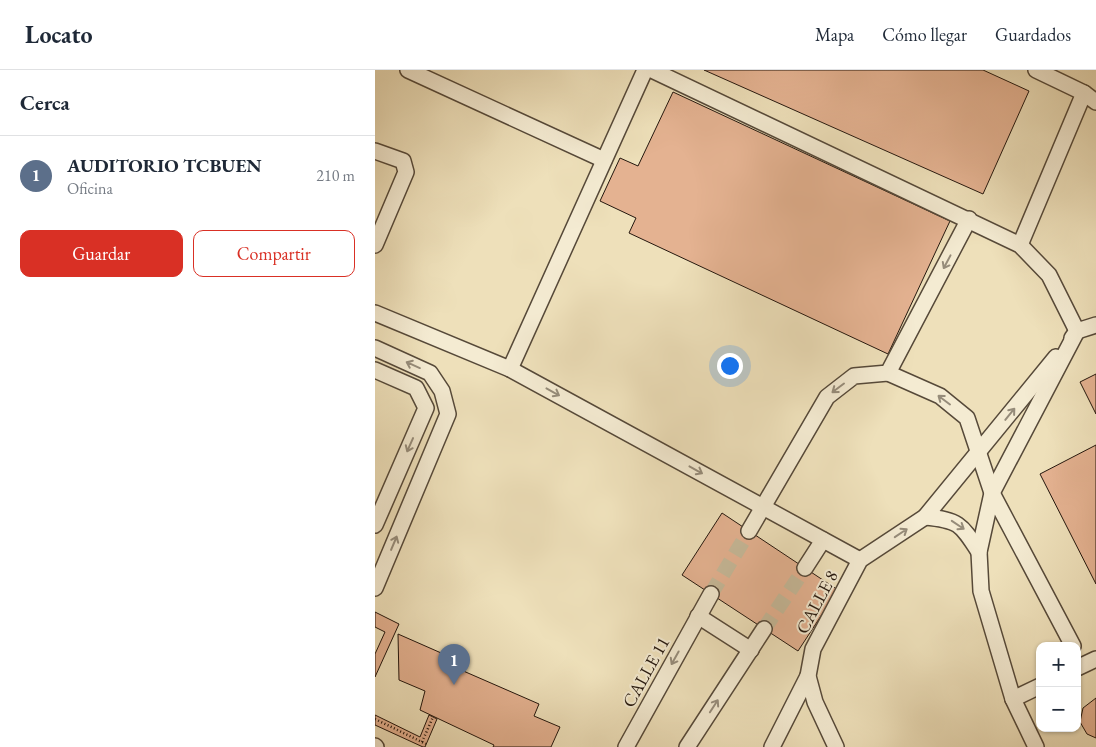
<!DOCTYPE html>
<html lang="es">
<meta charset="utf-8">
<style>
:root{--surface:#fff;--page:#f6f6f7;--text:#1f2937;--muted:#747a83;--line:#e0e1e3;--accent:#d93025}
body{margin:0;font-family:"EB Garamond",serif;background:var(--page);color:var(--text)}
.controls{position:absolute;right:15px;bottom:15px;display:grid;overflow:hidden;border-radius:10px;box-shadow:0 1px 4px #0004}
.controls button{width:45px;height:45px;display:grid;place-items:center;padding:0;border:0;border-bottom:1px solid var(--line);background:var(--surface);color:var(--text);font:25px sans-serif}
.you{position:absolute;left:354px;top:295px;width:18px;height:18px;margin:-12px;border:4px solid #fff;border-radius:50%;background:#1a73e8;box-shadow:0 0 0 8px #1a73e833}
.badge{display:grid;place-items:center;width:32px;height:32px;border-radius:50%;background:var(--accent);color:#fff;font-size:16px;font-weight:700}
.pin{position:absolute;translate:-50% -41px;filter:drop-shadow(0 1px 2px #0008)}
.pin::after{content:'';position:absolute;top:26px;width:18px;height:15px;background:inherit;clip-path:polygon(0 0,100% 0,50% 100%)}
.list{margin:0;padding:0;list-style:none}
h2{display:flex;justify-content:space-between;align-items:center;height:65px;margin:0;padding:0 20px;font-size:21px}
h2 small{font-size:16px;font-weight:400;color:var(--muted)}
.list li{display:grid;grid-template-columns:32px 1fr auto;gap:15px;align-items:center;box-sizing:border-box;height:80px;padding:0 20px;border-top:1px solid var(--line)}
.list b{display:block;font-size:19px;white-space:nowrap}
.list p{margin:0;font-size:16px;white-space:nowrap;color:var(--muted)}
.list em{font-size:16px;font-style:normal;color:var(--muted)}
.actions{display:flex;gap:10px;padding:15px 20px}
.actions a{flex:1;padding:11px 0;border:1px solid var(--accent);border-radius:10px;text-align:center;font-size:18px;color:var(--accent)}
.actions .main{background:var(--accent);color:#fff}
.map{position:relative;flex:none;width:721px;height:677px;overflow:hidden}
header{display:flex;align-items:center;gap:30px;box-sizing:border-box;height:70px;padding:0 25px;background:var(--surface);border-bottom:1px solid var(--line)}
header strong{font-size:24px}
nav{display:flex;gap:28px;margin-inline-start:auto;font-size:18px}
main{display:flex}
aside{flex:1;background:var(--surface)}
.map>svg:first-child{display:block}
.building{fill:#e4b291;stroke:#24170e}
.lines{fill:none;stroke-linecap:round;stroke-linejoin:round}
.minor-tunnel{stroke:#c6b898;stroke-width:15;stroke-dasharray:15 8;stroke-linecap:butt}
.minor-casing{stroke:#564939;stroke-width:18}
.path{stroke:#24170e;stroke-width:2.5;stroke-dasharray:1 2.5;stroke-linecap:butt}
.minor{stroke:#f4ebd2;stroke-width:15}
.oneway{stroke:#968c7a}
.labels{text-anchor:middle;stroke-width:4;stroke-linejoin:round;paint-order:stroke}
.street-label{font-size:18px;fill:#24170e;stroke:#f4ebd2}
</style>
<header>
<strong>Locato</strong>
<nav><a>Mapa</a><a>Cómo llegar</a><a>Guardados</a></nav>
</header>
<main>
<aside>
<h2>Cerca<small></small></h2>
<ul class="list">
<li><span class="badge" style="background:#5c6f8a">1</span><div><b>AUDITORIO TCBUEN</b><p>Oficina</p></div><em>210 m</em></li>
</ul>
<div class="actions"><a class="main">Guardar</a><a>Compartir</a></div>
</aside>
<div class="map">
<svg width="721" height="677" viewBox="0 0 721 677">
<rect width="100%" height="100%" fill="#eee0ba"/>
<filter id="stains"><feTurbulence type="fractalNoise" baseFrequency=".004" numOctaves="4"/><feColorMatrix values="0 0 0 0 .2 0 0 0 0 .09 0 0 0 0 .02 0 0 0 .5 -.17"/></filter>
<radialGradient id="worn" r=".72"><stop offset=".6" stop-color="#630" stop-opacity="0"/><stop offset="1" stop-color="#630" stop-opacity=".3"/></radialGradient>
<!-- building -->
<g class="building">
<polygon points="329,0 608,0 654,21 608,124"/>
<polygon points="298,22 575,151 513,284 254,163 261,148 225,131 245,88 263,96"/>
<polygon points="721,304 721,344 705,312"/>
<polygon points="721,375 721,514 665,404"/>
<polygon points="347,443 463,520 423,581 307,505"/>
<polygon points="0,542 24,554 0,607 0,584 10,562 0,557"/>
<polygon points="23,564 73,586 70,593 164,634 159,646 185,657 176,677 118,677 119,675 45,640 50,621 24,610"/>
<polygon points="721,628 721,668 712,664 705,652 708,638"/>
<polygon points="0,645 45,667 54,645 62,649 50,677 48,677 0,655"/>
</g>
<g class="lines">
<!-- minor-tunnel -->
<g class="minor-tunnel">
<polyline points="336,524 374,461"/>
<polyline points="389,559 430,498"/>
</g>
<defs>
<g id="minor">
<polyline points="33,0 229,90"/>
<polyline points="277,0 645,175 674,205 702,261 617,423 604,482 606,521 638,629 661,677"/>
<polyline points="709,23 721,32"/>
<polyline points="0,81 28,91 31,102 0,175"/>
<polyline points="645,175 709,23 661,0"/>
<polyline points="0,243 135,299 485,490"/>
<polyline points="697,268 702,261 721,255"/>
<polyline points="0,278 55,303 67,321 73,344 0,518"/>
<polyline points="135,299 270,0"/>
<polyline points="0,300 41,318 51,338 0,455"/>
<polyline points="513,303 565,326 592,348 617,423 698,576"/>
<path d="M550,447C584,450 586,454 604,482"/>
<polyline points="374,461 452,327 479,306 513,303 594,149"/>
<polyline points="430,498 448,470"/>
<polyline points="323,546 376,580"/>
<polyline points="702,598 721,589"/>
<polyline points="638,629 665,616"/>
<polyline points="0,676 1,677"/>
<polyline points="251,677 336,524"/>
<polyline points="312,677 389,559"/>
<polyline points="397,677 433,606"/>
<polyline points="461,677 440,632 433,606 438,579 485,490 550,447 681,287"/>
</g>
</defs>
<!-- minor casing -->
<use href="#minor" class="minor-casing"/>
<!-- path -->
<g class="path">
<polyline points="0,649 51,674"/>
<polyline points="47,672 58,647"/>
</g>
<!-- minor -->
<use href="#minor" class="minor"/>
</g>
<!-- one-way arrows -->
<defs><path id="oneway-shaft" d="M-6 0H5M1.5-3L5.5 0L1.5 3" fill="none" stroke-width="1.6" stroke-linecap="round" stroke-linejoin="round" transform="scale(1.25)"/></defs>
<g class="oneway">
<use href="#oneway-shaft" transform="translate(572 192) rotate(118)"/>
<use href="#oneway-shaft" transform="translate(38 295) rotate(-156)"/>
<use href="#oneway-shaft" transform="translate(463 318) rotate(143)"/>
<use href="#oneway-shaft" transform="translate(178 322) rotate(29)"/>
<use href="#oneway-shaft" transform="translate(569 330) rotate(-143)"/>
<use href="#oneway-shaft" transform="translate(635 344) rotate(-51)"/>
<use href="#oneway-shaft" transform="translate(35 375) rotate(114)"/>
<use href="#oneway-shaft" transform="translate(321 400) rotate(29)"/>
<use href="#oneway-shaft" transform="translate(583 455) rotate(34)"/>
<use href="#oneway-shaft" transform="translate(526 463) rotate(-34)"/>
<use href="#oneway-shaft" transform="translate(19 473) rotate(-67)"/>
<use href="#oneway-shaft" transform="translate(300 588) rotate(119)"/>
<use href="#oneway-shaft" transform="translate(339 636) rotate(-57)"/>
</g>
<g class="labels">
<!-- street labels -->
<g class="street-label">
<text transform="translate(442 532) rotate(-62)" y="6">CALLE 8</text>
<text transform="translate(271 602) rotate(-61)" y="6">CALLE 11</text>
</g>
</g>
<rect width="100%" height="100%" filter="url(#stains)"/>
<rect width="100%" height="100%" fill="url(#worn)"/>
</svg>
<div class="controls">
<button>+</button>
<button>−</button>
</div>
<div class="you"></div>
<div class="pin badge" style="left:79px;top:615px;background:#5c6f8a">1</div>
</div>
</main>
